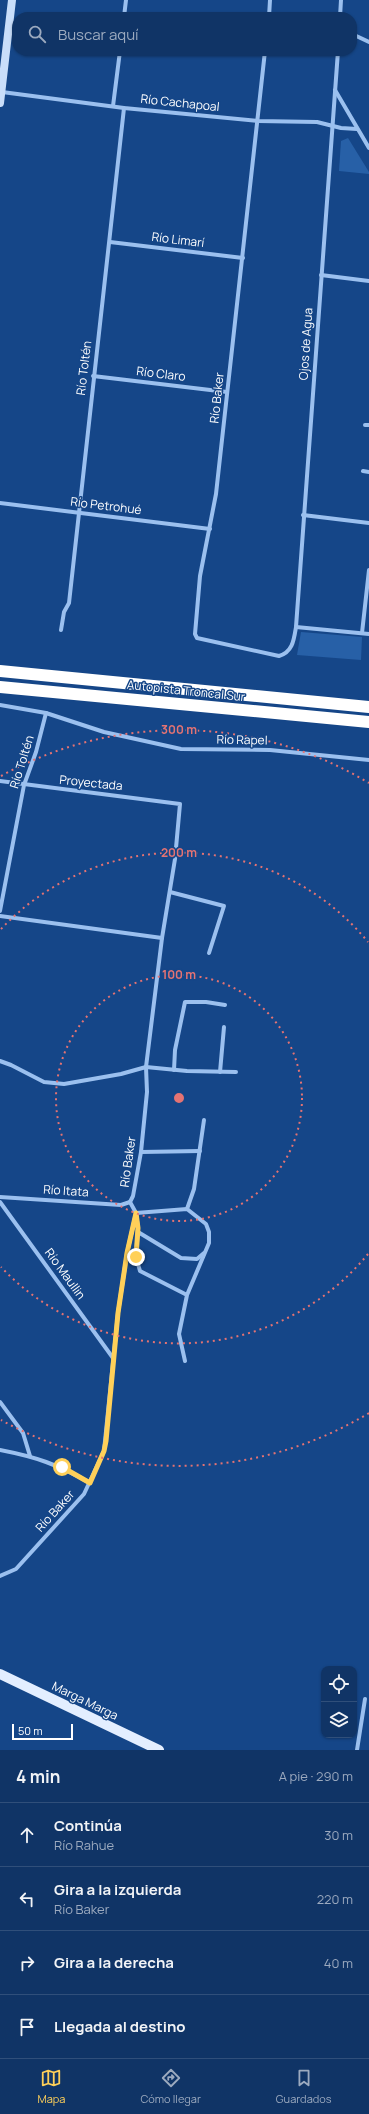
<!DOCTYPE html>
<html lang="es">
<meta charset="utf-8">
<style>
:root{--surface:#103466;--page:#193c6c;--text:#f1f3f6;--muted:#9caabf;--line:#304f7a;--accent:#ffd059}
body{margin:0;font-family:Manrope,sans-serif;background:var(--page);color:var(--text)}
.controls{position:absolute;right:12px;bottom:12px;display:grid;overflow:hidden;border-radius:8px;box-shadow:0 1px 3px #0004}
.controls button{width:36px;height:36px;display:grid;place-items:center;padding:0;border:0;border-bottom:1px solid var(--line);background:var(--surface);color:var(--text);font:20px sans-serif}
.scale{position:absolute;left:12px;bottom:10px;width:61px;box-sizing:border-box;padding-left:4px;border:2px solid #fff;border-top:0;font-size:11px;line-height:14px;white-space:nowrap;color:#fff;-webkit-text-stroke:3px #154688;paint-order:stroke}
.stop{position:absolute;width:12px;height:12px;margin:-9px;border:3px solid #ffd059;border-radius:50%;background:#fff}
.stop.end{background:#ffd059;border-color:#fff;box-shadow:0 1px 4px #0008}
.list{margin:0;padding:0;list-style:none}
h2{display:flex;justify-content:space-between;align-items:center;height:52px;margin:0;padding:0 16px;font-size:17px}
h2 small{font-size:13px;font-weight:400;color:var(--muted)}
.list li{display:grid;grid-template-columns:26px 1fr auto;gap:12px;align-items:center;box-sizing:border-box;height:64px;padding:0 16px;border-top:1px solid var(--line)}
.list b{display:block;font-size:15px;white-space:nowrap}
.list p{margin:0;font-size:13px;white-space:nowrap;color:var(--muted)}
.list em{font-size:13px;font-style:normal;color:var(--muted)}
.icon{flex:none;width:22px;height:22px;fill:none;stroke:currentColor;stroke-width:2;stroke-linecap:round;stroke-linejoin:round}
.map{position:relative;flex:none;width:369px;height:1750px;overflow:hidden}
.search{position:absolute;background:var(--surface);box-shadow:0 1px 3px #0004;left:12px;right:12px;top:12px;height:44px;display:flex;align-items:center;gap:10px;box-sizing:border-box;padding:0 14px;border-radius:16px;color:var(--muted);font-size:15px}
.sheet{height:308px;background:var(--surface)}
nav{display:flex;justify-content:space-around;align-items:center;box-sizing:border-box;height:56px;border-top:1px solid var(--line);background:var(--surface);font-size:11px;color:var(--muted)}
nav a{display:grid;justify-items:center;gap:2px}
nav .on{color:var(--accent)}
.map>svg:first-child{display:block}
.green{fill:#2760a7}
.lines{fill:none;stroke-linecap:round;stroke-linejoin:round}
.minor{stroke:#9bc0ef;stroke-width:4}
.secondary{stroke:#c9defa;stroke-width:8}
.primary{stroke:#e3eeff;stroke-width:10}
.motorway{stroke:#fff;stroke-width:12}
.route{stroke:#ffd059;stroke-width:5}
.ring{fill:none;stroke:#e47373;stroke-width:2;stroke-dasharray:2 4}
.labels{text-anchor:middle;stroke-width:3;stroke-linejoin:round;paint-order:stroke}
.street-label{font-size:12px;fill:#fff;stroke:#154688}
.centre{fill:#e47373;stroke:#154688;stroke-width:2}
.ring-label{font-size:12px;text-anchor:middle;font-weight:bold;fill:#e47373;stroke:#154688;stroke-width:3;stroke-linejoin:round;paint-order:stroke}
</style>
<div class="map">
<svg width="369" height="1750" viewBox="0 0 369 1750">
<rect width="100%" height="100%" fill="#154688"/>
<!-- green -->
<g class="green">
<polygon points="348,138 369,172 369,174 339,171 341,141"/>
<polygon points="301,632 362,637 361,660 297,655"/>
</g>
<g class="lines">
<!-- minor -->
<g class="minor">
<polyline points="124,17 126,0"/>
<polyline points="269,17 270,0"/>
<polyline points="340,17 341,0"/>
<polyline points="352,34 369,42"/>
<path d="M265,51L216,494L200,576L195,634L197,638L279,656C293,652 294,639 296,627L338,51"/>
<polyline points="335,90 369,148"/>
<polyline points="2,92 124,108 258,121 317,122 341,128 357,129"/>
<polyline points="113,106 120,51"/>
<polyline points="110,242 243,258"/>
<polyline points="321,275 369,281"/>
<polyline points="93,376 227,392"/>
<polyline points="365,425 369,425"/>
<polyline points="363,471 369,472"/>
<polyline points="0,503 210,529"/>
<polyline points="303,515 369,523"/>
<polyline points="296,627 369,634"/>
<polyline points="61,630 64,612 69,603 124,108"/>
<polyline points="362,633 369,570"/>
<polyline points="0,705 46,713 104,732 181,749 270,750 369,760"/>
<polyline points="0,781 180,804 175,859 162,938 146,1067 147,1092 141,1152 133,1196 130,1202 136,1213 127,1253 118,1313 104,1451 84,1494 16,1569 0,1576"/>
<polyline points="170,892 224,906 209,953"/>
<polyline points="0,911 24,785 36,752 46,713"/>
<polyline points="0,916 162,938"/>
<polyline points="0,1061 11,1065 44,1082 64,1084 121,1074 146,1067 187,1071 236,1072"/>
<polyline points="174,1070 175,1050 185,1002 206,1002 225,1005"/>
<polyline points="220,1072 224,1027"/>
<polyline points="141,1152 200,1151"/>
<polyline points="0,1197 121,1205 130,1202"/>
<polyline points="0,1202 113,1358"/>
<polyline points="187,1209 194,1189 204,1120"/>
<polyline points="138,1232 181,1258 197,1259 204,1253"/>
<polyline points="185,1361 179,1334 187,1295 209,1243 209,1232 206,1224 187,1209 136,1213 138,1228 136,1257 140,1271 187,1295"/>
<polyline points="0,1402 23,1433 30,1456"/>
<path d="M0,1450C36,1457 57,1464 90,1483"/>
<polyline points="357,1750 365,1699"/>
</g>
<!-- secondary -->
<polyline class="secondary" points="0,103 12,0"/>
<!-- primary -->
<polyline class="primary" points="0,1674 159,1750"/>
<!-- motorway -->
<g class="motorway">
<polyline points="0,671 369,707"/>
<polyline points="0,687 369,722"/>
</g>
</g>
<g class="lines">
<!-- route -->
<polyline class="route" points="62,1467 90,1483 104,1451 106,1441 118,1313 127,1253 136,1213 138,1228 136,1257"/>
</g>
<!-- distance rings -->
<g class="ring">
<circle cx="179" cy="1098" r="123"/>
<path d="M368 1254A245 245 0 0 1 1 1267M1 929A245 245 0 0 1 368 942"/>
<path d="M369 1413A368 368 0 0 1 1 1420M1 776A368 368 0 0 1 369 783"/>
</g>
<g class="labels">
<!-- street labels -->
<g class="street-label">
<text transform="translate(180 103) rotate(6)" y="4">Río Cachapoal</text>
<text transform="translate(178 240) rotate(7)" y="4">Río Limarí</text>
<text transform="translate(306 344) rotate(-86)" y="4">Ojos de Agua</text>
<text transform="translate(84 368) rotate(-83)" y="4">Río Toltén</text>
<text transform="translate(161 374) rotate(7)" y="4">Río Claro</text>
<text transform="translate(217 398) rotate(-84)" y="4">Río Baker</text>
<text transform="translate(106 506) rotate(7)" y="4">Río Petrohué</text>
<text transform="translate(186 691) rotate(6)" y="4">Autopista Troncal Sur</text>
<text transform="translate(242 740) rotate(1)" y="4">Río Rapel</text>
<text transform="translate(22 762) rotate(-73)" y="4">Río Toltén</text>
<text transform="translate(91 783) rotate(6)" y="4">Proyectada</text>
<text transform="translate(128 1162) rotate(-82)" y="4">Río Baker</text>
<text transform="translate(66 1191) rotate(4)" y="4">Río Itata</text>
<text transform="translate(65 1274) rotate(54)" y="4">Río Maullin</text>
<text transform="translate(55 1511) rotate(-48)" y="4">Río Baker</text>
<text transform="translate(85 1701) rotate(26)" y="4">Marga Marga</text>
</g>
</g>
<circle cx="179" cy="1098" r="6" class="centre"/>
<g class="ring-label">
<text x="179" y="734">300 m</text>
<text x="179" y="857">200 m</text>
<text x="179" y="979">100 m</text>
</g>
</svg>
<div class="controls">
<button><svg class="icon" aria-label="locate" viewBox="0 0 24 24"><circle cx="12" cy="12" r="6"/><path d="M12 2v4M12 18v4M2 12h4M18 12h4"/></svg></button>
<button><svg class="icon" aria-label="layers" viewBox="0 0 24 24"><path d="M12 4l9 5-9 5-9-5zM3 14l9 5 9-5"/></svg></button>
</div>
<div class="scale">50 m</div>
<div class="stop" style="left:62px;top:1467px"></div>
<div class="stop end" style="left:136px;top:1257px"></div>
<div class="search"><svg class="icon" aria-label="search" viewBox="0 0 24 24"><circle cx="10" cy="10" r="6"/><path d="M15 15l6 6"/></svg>Buscar aquí</div>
</div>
<section class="sheet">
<h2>4 min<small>A pie · 290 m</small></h2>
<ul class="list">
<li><svg class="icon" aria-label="ahead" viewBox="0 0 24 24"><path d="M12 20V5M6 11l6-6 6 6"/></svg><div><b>Continúa</b><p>Río Rahue</p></div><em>30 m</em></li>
<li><svg class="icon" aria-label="left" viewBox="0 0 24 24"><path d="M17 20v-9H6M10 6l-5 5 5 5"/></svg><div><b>Gira a la izquierda</b><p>Río Baker</p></div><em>220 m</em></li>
<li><svg class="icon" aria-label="right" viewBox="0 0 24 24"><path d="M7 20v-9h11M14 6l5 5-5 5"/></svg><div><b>Gira a la derecha</b></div><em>40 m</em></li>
<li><svg class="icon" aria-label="arrive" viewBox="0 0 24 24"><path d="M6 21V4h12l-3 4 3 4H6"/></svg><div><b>Llegada al destino</b></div></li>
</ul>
</section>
<nav>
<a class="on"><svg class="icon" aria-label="map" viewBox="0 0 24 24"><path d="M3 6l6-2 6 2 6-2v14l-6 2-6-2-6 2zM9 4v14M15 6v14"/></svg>Mapa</a>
<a><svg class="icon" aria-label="directions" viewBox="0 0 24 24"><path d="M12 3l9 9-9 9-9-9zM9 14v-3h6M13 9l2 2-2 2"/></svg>Cómo llegar</a>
<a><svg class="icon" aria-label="saved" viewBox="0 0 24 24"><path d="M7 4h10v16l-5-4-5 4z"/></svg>Guardados</a>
</nav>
